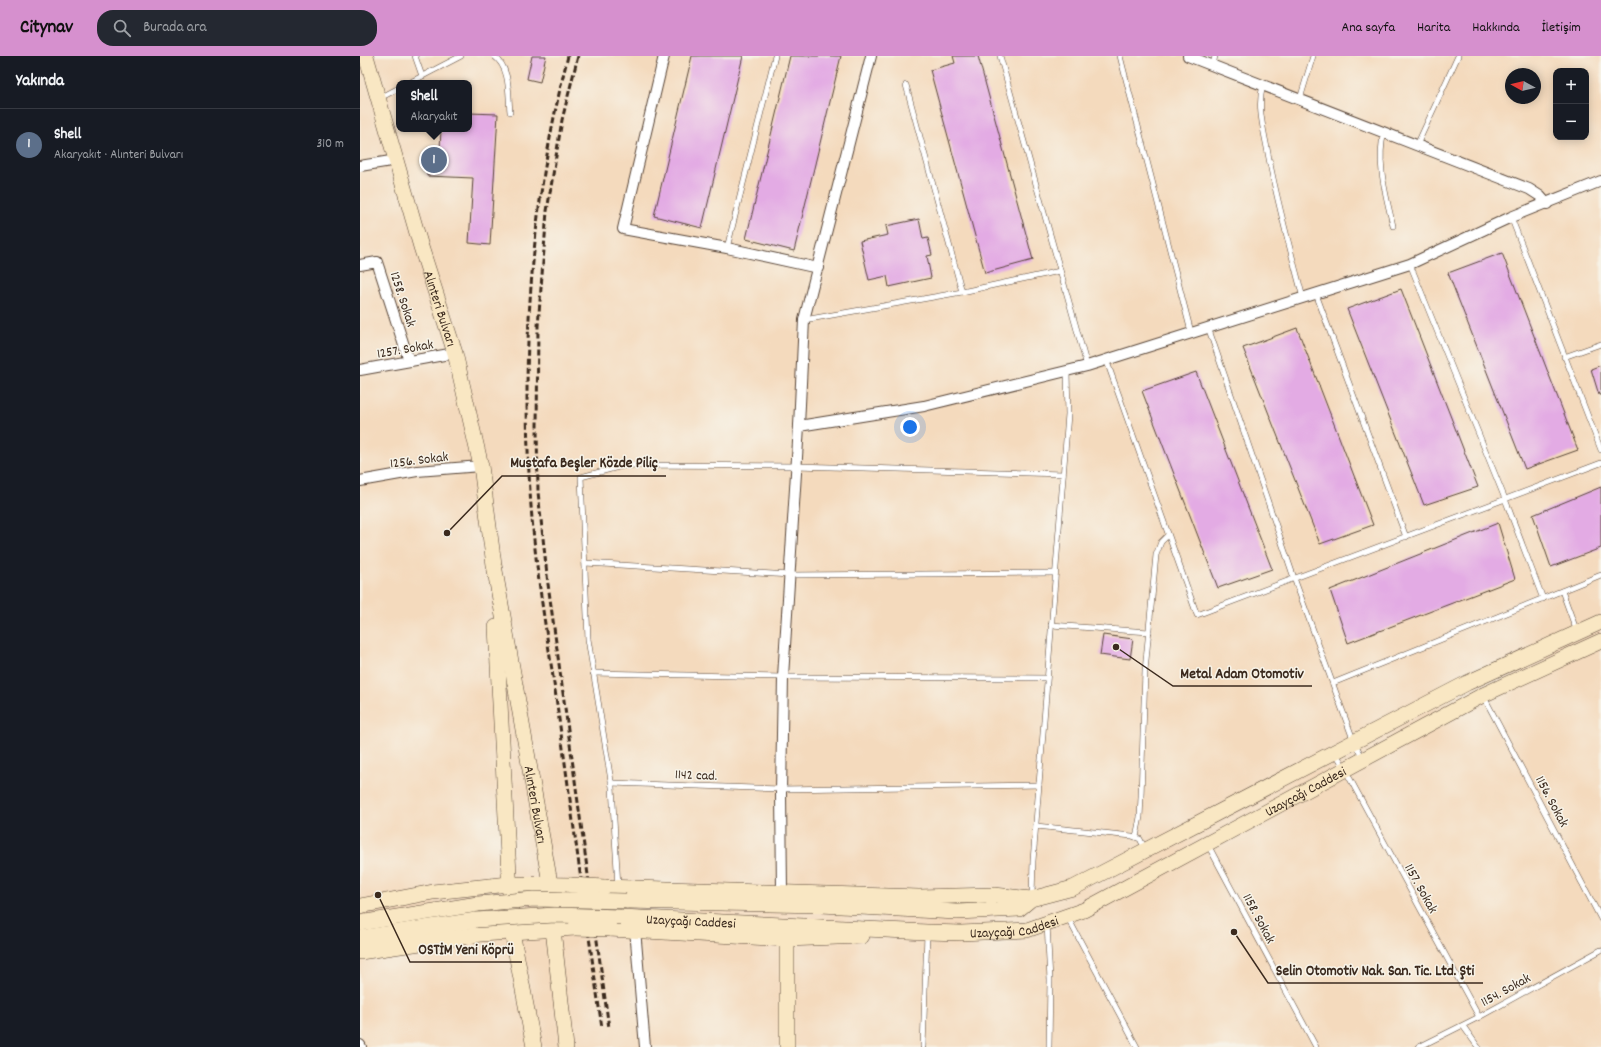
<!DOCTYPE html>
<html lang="tr">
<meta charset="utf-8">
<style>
:root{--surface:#171b24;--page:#242831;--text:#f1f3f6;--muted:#9ea1a6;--line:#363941;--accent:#d690ce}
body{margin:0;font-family:Dekko,sans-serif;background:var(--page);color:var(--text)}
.controls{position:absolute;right:12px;top:12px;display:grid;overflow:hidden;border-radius:8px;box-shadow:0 2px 10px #0003}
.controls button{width:36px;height:36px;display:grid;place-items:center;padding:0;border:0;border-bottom:1px solid var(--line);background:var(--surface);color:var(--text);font:20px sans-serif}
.compass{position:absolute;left:1145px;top:12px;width:36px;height:36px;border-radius:50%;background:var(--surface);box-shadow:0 2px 10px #0003;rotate:278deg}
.you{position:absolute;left:550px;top:371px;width:14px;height:14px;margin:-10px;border:3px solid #fff;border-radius:50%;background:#1a73e8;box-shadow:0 0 0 6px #1a73e833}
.badge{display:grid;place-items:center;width:26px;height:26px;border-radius:50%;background:var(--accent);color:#fff;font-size:13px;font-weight:700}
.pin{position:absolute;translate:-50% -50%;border:2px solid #fff;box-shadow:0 1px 4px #0006}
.popup{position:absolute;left:36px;top:24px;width:76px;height:52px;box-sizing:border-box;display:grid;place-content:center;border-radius:8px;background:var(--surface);filter:drop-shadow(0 1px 3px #0005);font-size:13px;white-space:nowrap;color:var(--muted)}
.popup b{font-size:15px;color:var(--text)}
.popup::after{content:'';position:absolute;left:50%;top:100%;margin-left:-8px;border:8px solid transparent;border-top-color:var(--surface)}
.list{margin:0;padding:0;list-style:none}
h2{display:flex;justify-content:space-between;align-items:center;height:52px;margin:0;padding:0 16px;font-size:17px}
h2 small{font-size:13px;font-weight:400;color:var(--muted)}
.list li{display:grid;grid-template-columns:26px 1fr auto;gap:12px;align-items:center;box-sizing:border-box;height:72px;padding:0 16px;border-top:1px solid var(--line)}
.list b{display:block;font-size:15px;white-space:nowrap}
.list p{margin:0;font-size:13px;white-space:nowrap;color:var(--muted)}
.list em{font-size:13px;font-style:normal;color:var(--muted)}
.icon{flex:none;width:22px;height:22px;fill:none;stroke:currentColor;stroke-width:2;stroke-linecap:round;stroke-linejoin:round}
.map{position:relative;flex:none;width:1241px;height:991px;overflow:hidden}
header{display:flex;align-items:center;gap:24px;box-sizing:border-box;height:56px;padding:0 20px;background:var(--accent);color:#111}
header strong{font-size:19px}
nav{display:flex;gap:22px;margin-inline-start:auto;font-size:14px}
.search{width:280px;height:36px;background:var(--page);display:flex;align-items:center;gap:10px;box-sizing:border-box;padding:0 14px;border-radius:16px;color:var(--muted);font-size:15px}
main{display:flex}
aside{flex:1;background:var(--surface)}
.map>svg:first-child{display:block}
.building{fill:#e3abe4}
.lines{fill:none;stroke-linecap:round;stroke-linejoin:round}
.service-casing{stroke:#574436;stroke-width:6}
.minor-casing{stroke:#574436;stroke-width:12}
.secondary-casing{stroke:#574436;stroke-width:16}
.service{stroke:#fff;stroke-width:5}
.minor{stroke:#fff;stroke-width:10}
.secondary{stroke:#f9e7c3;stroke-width:15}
.rail{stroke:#3b2a1e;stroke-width:3;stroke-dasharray:6 3;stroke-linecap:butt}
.secondary-bridge-casing{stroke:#574436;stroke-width:16;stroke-linecap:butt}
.secondary-bridge{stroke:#f9e7c3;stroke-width:15}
.labels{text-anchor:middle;stroke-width:3;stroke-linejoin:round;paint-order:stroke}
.street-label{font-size:14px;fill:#3b2a1e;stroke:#f7f3e8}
.leader{fill:none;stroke:#3b2a1e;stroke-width:1.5}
.callout-dot{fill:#3b2a1e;stroke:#f7f3e8;stroke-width:1.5}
.callout-label{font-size:15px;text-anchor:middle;font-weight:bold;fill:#3b2a1e;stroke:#f7f3e8;stroke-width:3;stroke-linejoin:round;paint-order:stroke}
</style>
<header>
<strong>Citynav</strong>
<div class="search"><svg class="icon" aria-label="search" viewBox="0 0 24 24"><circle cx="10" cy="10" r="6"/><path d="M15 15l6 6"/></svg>Burada ara</div>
<nav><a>Ana sayfa</a><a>Harita</a><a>Hakkında</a><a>İletişim</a></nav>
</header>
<main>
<aside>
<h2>Yakında<small></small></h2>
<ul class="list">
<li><span class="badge" style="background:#5c6f8a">1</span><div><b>Shell</b><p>Akaryakıt · Alınteri Bulvarı</p></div><em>310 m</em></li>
</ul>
</aside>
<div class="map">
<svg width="1241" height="991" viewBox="0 0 1241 991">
<rect width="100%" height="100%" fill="#f7f3e8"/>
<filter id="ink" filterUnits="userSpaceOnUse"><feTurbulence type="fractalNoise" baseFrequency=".025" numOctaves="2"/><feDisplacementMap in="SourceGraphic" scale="8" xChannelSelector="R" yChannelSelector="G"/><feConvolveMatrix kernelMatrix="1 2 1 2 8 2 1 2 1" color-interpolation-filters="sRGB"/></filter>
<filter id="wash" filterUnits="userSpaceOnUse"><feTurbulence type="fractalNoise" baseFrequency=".012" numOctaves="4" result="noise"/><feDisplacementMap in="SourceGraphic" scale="16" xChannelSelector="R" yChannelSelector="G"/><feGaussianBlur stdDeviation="0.9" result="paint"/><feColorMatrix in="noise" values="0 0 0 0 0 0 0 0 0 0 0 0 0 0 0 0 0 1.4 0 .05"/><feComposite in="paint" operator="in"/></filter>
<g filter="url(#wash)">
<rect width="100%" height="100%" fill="#f4dabd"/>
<g id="blocks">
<!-- building -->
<g class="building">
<polygon points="172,0 186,0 180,26 167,23"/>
<polygon points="332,0 383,0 342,172 294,160"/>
<polygon points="430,0 481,0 434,195 386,183"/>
<polygon points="593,0 618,0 673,204 625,217 570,14 595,7"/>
<polygon points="109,57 138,58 130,189 109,187 113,122 67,120 68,92 80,93 81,73 109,73"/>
<polygon points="559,163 563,183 568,182 572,199 567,200 571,222 529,231 527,220 509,224 500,185 528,179 526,170"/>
<polygon points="1142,197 1218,394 1165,413 1088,217"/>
<polygon points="1041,233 1118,431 1064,449 987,253"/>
<polygon points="937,272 1013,469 960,488 883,292"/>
<polygon points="1241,309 1241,339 1239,339 1231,313"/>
<polygon points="836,316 912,513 858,532 782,335"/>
<polygon points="1241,431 1241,492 1191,511 1173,459"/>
<polygon points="1138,467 1155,523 988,587 970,534"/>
<polygon points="743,579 773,583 770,603 740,599"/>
</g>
</g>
</g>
<g filter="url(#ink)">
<use href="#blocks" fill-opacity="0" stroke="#574436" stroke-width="1"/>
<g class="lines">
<defs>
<g id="service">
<polyline points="55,0 62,20"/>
<path d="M134,0C151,12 148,38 150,56"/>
<polyline points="640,0 727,310"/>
<polyline points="760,0 831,276"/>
<polyline points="853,9 855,0"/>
<polyline points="49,27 101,0"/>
<polyline points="546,29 602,236"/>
<path d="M903,29C897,50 903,71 907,92C916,143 930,192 943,242"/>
<polyline points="20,42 39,32"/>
<polyline points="940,43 953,0"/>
<path d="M1024,76C1016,107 1026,139 1033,170"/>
<polyline points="1057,89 1098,0"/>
<polyline points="1151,161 1241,394"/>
<polyline points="367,192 415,0"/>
<polyline points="1050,208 1145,443 1183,543"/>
<polyline points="956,238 1046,481"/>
<polyline points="444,264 602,236 700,215"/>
<polyline points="848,271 934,522 994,686 1002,701"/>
<polyline points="1204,301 1241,288"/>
<polyline points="746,303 837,559 1241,407"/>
<polyline points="225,507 430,519 695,517"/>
<polyline points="1202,535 1217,576"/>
<polyline points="691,569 789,576"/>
<polyline points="233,617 423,621 687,622"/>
<polyline points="973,627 1241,519"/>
<polyline points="1124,641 1241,863"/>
<polyline points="976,697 1119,961"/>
<polyline points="251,727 421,733 679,729"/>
<polyline points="676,770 772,780 780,783 785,793"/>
<polyline points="776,781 780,761 781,741 785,615 796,499 801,486 808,479"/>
<polyline points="848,789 956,991"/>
<polyline points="258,830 252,731 228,583 221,421 266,409 437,410 703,418"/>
<polyline points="672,840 673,805 708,358 707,316"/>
<polyline points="708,862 777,991"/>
<polyline points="687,868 690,924 689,991"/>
<polyline points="1103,970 1118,991"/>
<polyline points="563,991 567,878"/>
<polyline points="1059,991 1119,961 1241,894"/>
</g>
<g id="minor">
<polyline points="304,0 263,173 367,192 458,212"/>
<polyline points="828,0 1169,133 1180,140 1187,148"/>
<polyline points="0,110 37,104"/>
<polyline points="0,209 17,206 49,305"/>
<polyline points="0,314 95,297"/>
<polyline points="439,370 564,350 727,310 1050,208 1151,161 1241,125"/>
<polyline points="0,425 57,415 121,410"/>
<polyline points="422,836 421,736 423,621 439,370 444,264 511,0"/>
<polyline points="275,873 285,991"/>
<polyline points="0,989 1,991"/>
</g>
<g id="secondary">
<path id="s1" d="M6,0L61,191L95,297L121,410L134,509L190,827L193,873L206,991"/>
<polyline points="136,571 152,876 174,991"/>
<polyline points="244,831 559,841 634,839 671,843"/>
<polyline points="266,845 461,849 597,856 659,853 671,843 713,832 1107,627 1241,566"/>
<polyline points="0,850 73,836 149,828 211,829"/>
<path id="s2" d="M261,861L567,876L601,877L667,874L724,854L1123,639L1241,585"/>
<polyline points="0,867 118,848"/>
<polyline points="250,873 427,883 502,880"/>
<polyline points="0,882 116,864"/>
<polyline points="0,896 121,878 215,872"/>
<polyline points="427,991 427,883"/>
</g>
</defs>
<!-- service casing -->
<use href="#service" class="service-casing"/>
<!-- minor casing -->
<use href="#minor" class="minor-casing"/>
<!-- secondary casing -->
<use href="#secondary" class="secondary-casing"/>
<!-- service -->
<use href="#service" class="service"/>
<!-- minor -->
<use href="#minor" class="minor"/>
<!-- secondary -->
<use href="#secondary" class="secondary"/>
<!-- rail -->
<g class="rail">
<path d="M208,0C172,141 161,290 170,435C174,504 186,573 196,641C211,751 226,862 242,972"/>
<polyline points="218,0 202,64 187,155 178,270 177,372 178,436 188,528 249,972"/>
</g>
<defs>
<g id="secondary-bridge">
<polyline points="211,829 244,831"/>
<polyline points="118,848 174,843 266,845"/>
<polyline points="116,864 195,859 261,861"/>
<polyline points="215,872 250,873"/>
</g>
</defs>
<!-- secondary-bridge casing -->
<use href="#secondary-bridge" class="secondary-bridge-casing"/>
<!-- secondary-bridge -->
<use href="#secondary-bridge" class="secondary-bridge"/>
</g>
</g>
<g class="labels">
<!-- street labels -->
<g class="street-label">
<text transform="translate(44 243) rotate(72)" y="5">1258. Sokak</text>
<text dy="5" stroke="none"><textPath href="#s1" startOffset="263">Alınteri Bulvarı</textPath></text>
<text transform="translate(45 292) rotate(-10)" y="5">1257. Sokak</text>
<text transform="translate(59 403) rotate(-7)" y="5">1256. Sokak</text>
<text transform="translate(336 718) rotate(2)" y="5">1142 cad.</text>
<text dy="5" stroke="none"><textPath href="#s2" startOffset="718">Uzayçağı Caddesi</textPath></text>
<text transform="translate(1193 745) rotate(62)" y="5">1156. Sokak</text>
<text dy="5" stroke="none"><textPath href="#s1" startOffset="769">Alınteri Bulvarı</textPath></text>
<text transform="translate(1062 832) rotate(61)" y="5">1157. Sokak</text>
<text transform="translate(900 862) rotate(62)" y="5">1158. Sokak</text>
<text dy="5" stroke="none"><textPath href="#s2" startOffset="70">Uzayçağı Caddesi</textPath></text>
<text dy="5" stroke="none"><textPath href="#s2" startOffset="394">Uzayçağı Caddesi</textPath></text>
<text transform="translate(1145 933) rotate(-29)" y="5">1154. Sokak</text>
</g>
</g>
<!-- callouts -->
<path class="leader" d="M87 477L142 420H306M756 591L813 630H952M18 839L50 906H162M874 876L908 927H1123"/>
<g class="callout-dot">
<circle cx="87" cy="477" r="4"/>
<circle cx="756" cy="591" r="4"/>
<circle cx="18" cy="839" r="4"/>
<circle cx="874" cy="876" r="4"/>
</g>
<g class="callout-label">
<text x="224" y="411">Mustafa Beşler Közde Piliç</text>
<text x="882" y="622">Metal Adam Otomotiv</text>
<text x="106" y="898">OSTİM Yeni Köprü</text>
<text x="1015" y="919">Selin Otomotiv Nak. San. Tic. Ltd. Şti</text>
</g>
</svg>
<div class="controls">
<button>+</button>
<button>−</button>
</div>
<svg class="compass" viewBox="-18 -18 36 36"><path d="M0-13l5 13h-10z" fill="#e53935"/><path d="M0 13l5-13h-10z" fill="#9ea1a6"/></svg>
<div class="you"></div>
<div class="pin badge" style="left:74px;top:104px;background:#5c6f8a">1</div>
<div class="popup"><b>Shell</b>Akaryakıt</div>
</div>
</main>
